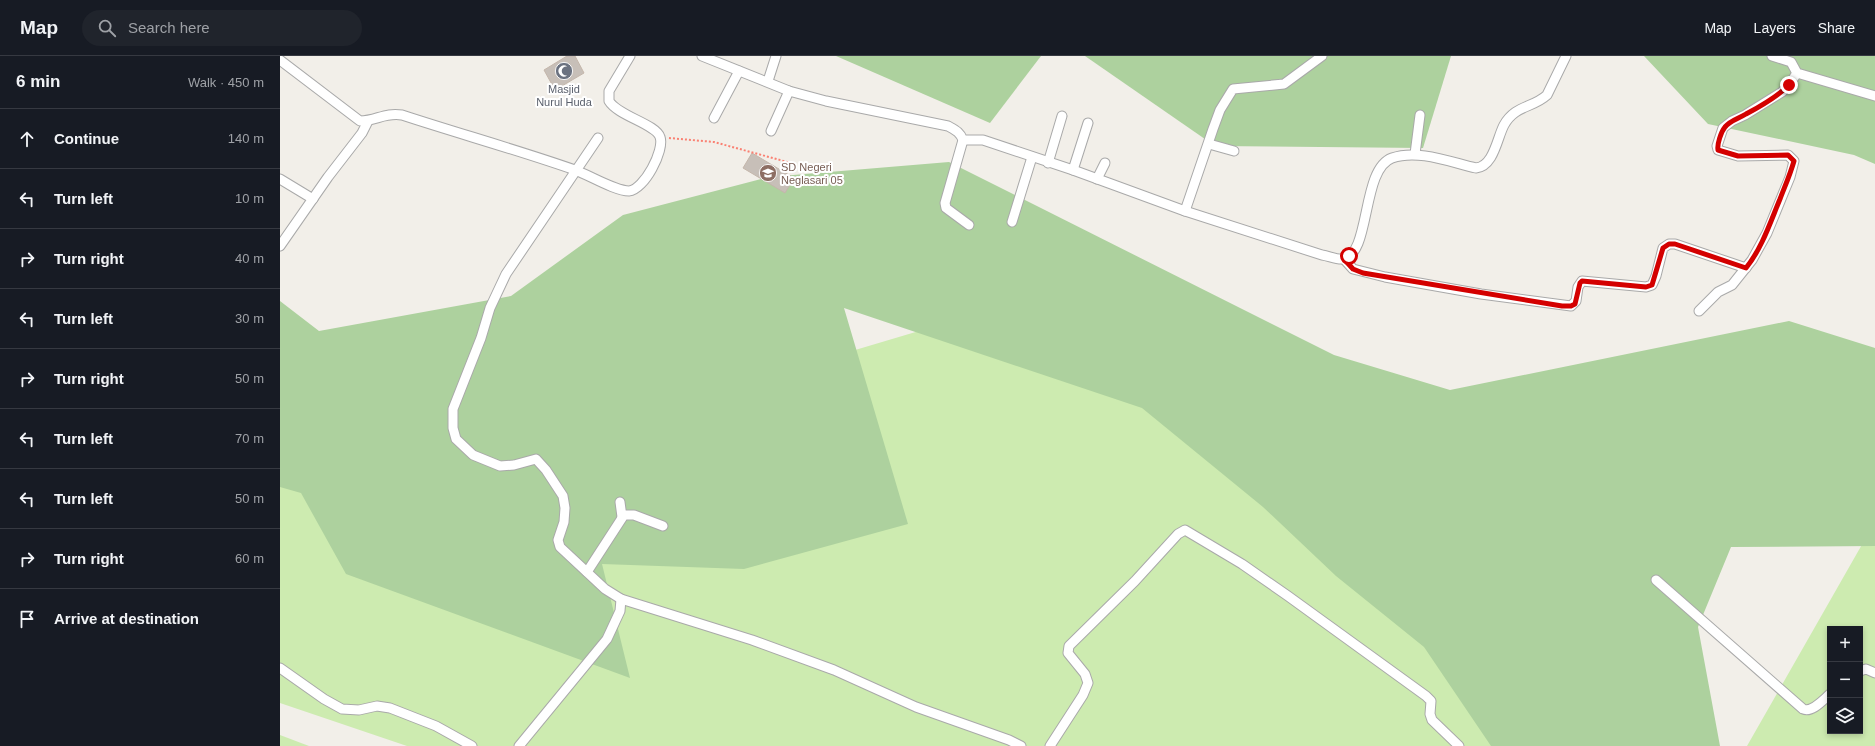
<!DOCTYPE html>
<meta charset="utf-8">
<style>
:root{--surface:#171b24;--page:#20242c;--text:#f1f3f6;--muted:#9ea1a6;--line:#363941}
body{margin:0;font-family:Helvetica,sans-serif;background:var(--page);color:var(--text)}
.controls{position:absolute;right:12px;bottom:12px;display:grid;overflow:hidden;border-radius:0px;box-shadow:0 2px 6px #0003}
.controls button{width:36px;height:36px;display:grid;place-items:center;padding:0;border:0;border-bottom:1px solid var(--line);background:var(--surface);color:var(--text);font:20px sans-serif}
.stop{position:absolute;width:12px;height:12px;margin:-9px;border:3px solid #d40000;border-radius:50%;background:#fff}
.stop.end{background:#d40000;border-color:#fff;box-shadow:0 1px 4px #0008}
.list{margin:0;padding:0;list-style:none}
h2{display:flex;justify-content:space-between;align-items:center;height:52px;margin:0;padding:0 16px;font-size:17px}
h2 small{font-size:13px;font-weight:400;color:var(--muted)}
.list li{display:grid;grid-template-columns:26px 1fr auto;gap:12px;align-items:center;box-sizing:border-box;height:60px;padding:0 16px;border-top:1px solid var(--line)}
.list b{display:block;font-size:15px;white-space:nowrap}
.list em{font-size:13px;font-style:normal;color:var(--muted)}
.icon{flex:none;width:22px;height:22px;fill:none;stroke:currentColor;stroke-width:2;stroke-linecap:round;stroke-linejoin:round}
.map{position:relative;flex:none;width:1595px;height:690px;overflow:hidden}
header{display:flex;align-items:center;gap:24px;box-sizing:border-box;height:56px;padding:0 20px;background:var(--surface);border-bottom:1px solid var(--line)}
header strong{font-size:19px}
nav{display:flex;gap:22px;margin-inline-start:auto;font-size:14px}
.search{width:280px;height:36px;background:var(--page);display:flex;align-items:center;gap:10px;box-sizing:border-box;padding:0 14px;border-radius:22px;color:var(--muted);font-size:15px}
main{display:flex}
aside{flex:1;background:var(--surface)}
.map>svg:first-child{display:block}
.grass{fill:#cdebb0;fill-rule:evenodd}
.forest{fill:#add19e}
.building{fill:#c7bfb8;stroke:#c4b6ab}
.lines{fill:none;stroke-linecap:round;stroke-linejoin:round}
.street-casing{stroke:#a9a9a9;stroke-width:11}
.path{stroke:#fa8072;stroke-width:2;stroke-dasharray:2 2;stroke-linecap:butt}
.street{stroke:#fff;stroke-width:9}
.route{stroke:#d40000;stroke-width:5}
.labels{text-anchor:middle;stroke-width:4;stroke-linejoin:round;paint-order:stroke}
.worship-label{font-size:11px;fill:#5b616d;stroke:#fff}
.education-label{font-size:11px;fill:#785e54;stroke:#fff;text-anchor:start}
</style>
<header>
<strong>Map</strong>
<div class="search"><svg class="icon" aria-label="search" viewBox="0 0 24 24"><circle cx="10" cy="10" r="6"/><path d="M15 15l6 6"/></svg>Search here</div>
<nav><a>Map</a><a>Layers</a><a>Share</a></nav>
</header>
<main>
<aside>
<h2>6 min<small>Walk · 450 m</small></h2>
<ul class="list">
<li><svg class="icon" aria-label="ahead" viewBox="0 0 24 24"><path d="M12 20V5M6 11l6-6 6 6"/></svg><div><b>Continue</b></div><em>140 m</em></li>
<li><svg class="icon" aria-label="left" viewBox="0 0 24 24"><path d="M17 20v-9H6M10 6l-5 5 5 5"/></svg><div><b>Turn left</b></div><em>10 m</em></li>
<li><svg class="icon" aria-label="right" viewBox="0 0 24 24"><path d="M7 20v-9h11M14 6l5 5-5 5"/></svg><div><b>Turn right</b></div><em>40 m</em></li>
<li><svg class="icon" aria-label="left" viewBox="0 0 24 24"><path d="M17 20v-9H6M10 6l-5 5 5 5"/></svg><div><b>Turn left</b></div><em>30 m</em></li>
<li><svg class="icon" aria-label="right" viewBox="0 0 24 24"><path d="M7 20v-9h11M14 6l5 5-5 5"/></svg><div><b>Turn right</b></div><em>50 m</em></li>
<li><svg class="icon" aria-label="left" viewBox="0 0 24 24"><path d="M17 20v-9H6M10 6l-5 5 5 5"/></svg><div><b>Turn left</b></div><em>70 m</em></li>
<li><svg class="icon" aria-label="left" viewBox="0 0 24 24"><path d="M17 20v-9H6M10 6l-5 5 5 5"/></svg><div><b>Turn left</b></div><em>50 m</em></li>
<li><svg class="icon" aria-label="right" viewBox="0 0 24 24"><path d="M7 20v-9h11M14 6l5 5-5 5"/></svg><div><b>Turn right</b></div><em>60 m</em></li>
<li><svg class="icon" aria-label="arrive" viewBox="0 0 24 24"><path d="M6 21V4h12l-3 4 3 4H6"/></svg><div><b>Arrive at destination</b></div></li>
</ul>
</aside>
<div class="map">
<svg width="1595" height="690" viewBox="0 0 1595 690">
<rect width="100%" height="100%" fill="#f2efe9"/>
<!-- grass -->
<g class="grass">
<polygon points="810,224 1326,690 127,690 0,647 0,370 481,322"/>
<path d="M1588,478L1595,482V690H1467ZM1550,573H1580V675H1550Z"/>
<polygon points="0,679 29,690 0,690"/>
</g>
<!-- forest -->
<g class="forest">
<polygon points="556,0 761,0 710,67"/>
<polygon points="805,0 1171,0 1143,92 935,90"/>
<polygon points="1364,0 1595,0 1595,108 1574,99 1428,68"/>
<polygon points="669,106 1054,299 1170,334 1509,265 1595,292 1595,490 1451,491 1418,571 1440,690 1211,690 1144,591 1056,520 983,451 862,352 564,252 628,468 464,513 322,508 350,622 66,518 21,437 0,431 0,245 39,275 231,240 343,159 489,121"/>
</g>
<!-- building -->
<g class="building">
<polygon points="287,0 295,0 304,17 275,34 264,14"/>
<polygon points="472,97 514,122 505,137 463,112"/>
</g>
<g class="lines">
<defs>
<g id="street">
<path d="M422,0L509,35L546,45L668,70C675,74 680,76 683,84H703L793,114L905,155L1042,199C1049,200 1057,204 1063,203C1091,199 1081,113 1112,102C1138,93 1170,106 1196,112C1214,110 1217,82 1224,69C1235,49 1253,52 1267,39L1286,0"/>
<polyline points="1492,0 1511,6 1517,17 1595,40"/>
<path d="M0,4L80,65C96,65 105,56 122,59C180,78 238,94 295,114C309,119 335,135 349,135C364,134 385,94 380,81C376,68 338,60 329,45V35L350,0"/>
<polyline points="488,25 496,0"/>
<polyline points="434,62 459,15"/>
<polyline points="491,75 509,35"/>
<polyline points="318,82 226,218 210,252 201,282 173,353 173,372 176,383 193,399 220,410 234,409 256,403 266,414 283,440 285,452 284,466 278,484 280,491 325,533 341,543 472,584 554,614 636,651 729,684 741,690"/>
<polyline points="683,84 665,147 666,152 689,169"/>
<polyline points="929,88 954,95"/>
<polyline points="1135,98 1140,59"/>
<polyline points="768,107 782,60"/>
<polyline points="793,114 808,67"/>
<polyline points="0,123 33,143"/>
<polyline points="817,123 825,107"/>
<polyline points="905,155 933,73 940,54 953,33 1004,28 1042,0"/>
<polyline points="732,166 752,101"/>
<polyline points="0,190 48,121 82,77 88,65"/>
<polyline points="1064,203 1073,213 1105,221 1201,238 1291,250 1296,245 1298,231 1302,225 1366,231 1372,229 1376,220 1383,192 1389,188 1395,188 1466,212"/>
<polyline points="1419,255 1438,236 1452,229 1472,204 1487,177 1510,121 1514,105 1508,99 1458,100 1438,94 1437,90 1443,72 1452,65 1465,59 1502,36 1509,29 1517,17"/>
<polyline points="340,446 342,461"/>
<polyline points="307,516 344,459 354,459 383,470"/>
<path d="M1376,524L1523,653C1532,657 1543,644 1550,638"/>
<polyline points="0,612 44,643 62,653 79,654 97,650 110,652 156,670 192,690"/>
<polyline points="1580,615 1586,613 1595,617"/>
<polyline points="239,690 327,583 340,555 341,543"/>
<polyline points="770,690 803,639 808,627 805,618 788,597 789,590 855,525 898,478 905,474 962,508 1008,540 1146,640 1151,645 1150,658 1152,664 1179,690"/>
</g>
</defs>
<!-- street casing -->
<use href="#street" class="street-casing"/>
<!-- path -->
<polyline class="path" points="389,82 434,86 511,107"/>
<!-- street -->
<use href="#street" class="street"/>
</g>
<g class="lines">
<!-- route -->
<path class="route" d="M1069,200L1064,203L1073,213L1083,217L1282,250H1291L1295,248L1300,227L1302,225L1366,231L1372,229L1383,192L1389,188H1395L1466,212C1482,192 1490,167 1500,143C1505,130 1510,119 1514,105L1508,99L1458,100L1438,94C1437,88 1441,76 1445,71C1451,64 1458,63 1466,58C1481,50 1497,41 1509,29"/>
</g>
<!-- icons -->
<defs>
<symbol id="mosque-disc" viewBox="-11 -11 22 22"><circle r="9.5" fill="#6b7280" stroke="#fff"/><path d="M3.5-4.9A6 6 0 1 0 3.5 4.9A5 5 0 1 1 3.5-4.9Z" fill="#fff"/></symbol>
<symbol id="school-disc" viewBox="-11 -11 22 22"><circle r="9.5" fill="#8d6e63" stroke="#fff"/><path d="M0-5L7-2L0 1L-7-2ZM-4 1L0 2.5L4 1V4Q0 6-4 4Z" fill="#fff"/></symbol>
</defs>
<g fill-rule="evenodd">
<use href="#mosque-disc" x="274" y="5" width="20" height="20"/>
<use href="#school-disc" x="478" y="107" width="20" height="20"/>
</g>
<g class="labels">
<!-- worship labels -->
<g class="worship-label">
<text x="284" y="37">Masjid<tspan x="284" dy="13">Nurul Huda</tspan></text>
</g>
<!-- education labels -->
<g class="education-label">
<text x="501" y="115">SD Negeri<tspan x="501" dy="13">Neglasari 05</tspan></text>
</g>
</g>
</svg>
<div class="controls">
<button>+</button>
<button>−</button>
<button><svg class="icon" aria-label="layers" viewBox="0 0 24 24"><path d="M12 4l9 5-9 5-9-5zM3 14l9 5 9-5"/></svg></button>
</div>
<div class="stop" style="left:1069px;top:200px"></div>
<div class="stop end" style="left:1509px;top:29px"></div>
</div>
</main>
